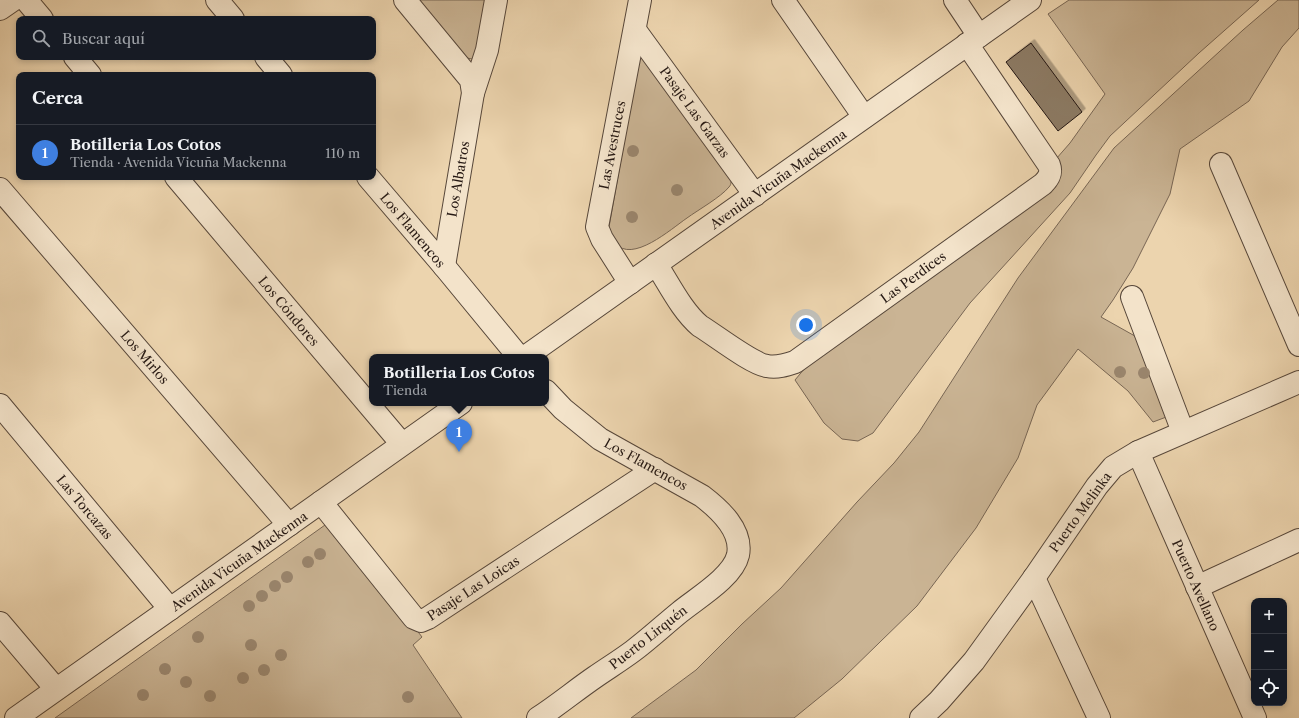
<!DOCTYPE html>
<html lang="es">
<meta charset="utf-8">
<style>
:root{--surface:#171b24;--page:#242831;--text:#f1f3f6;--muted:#9ea1a6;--line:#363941;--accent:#0b8043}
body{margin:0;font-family:"Libre Caslon Text",serif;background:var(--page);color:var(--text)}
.controls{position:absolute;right:12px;bottom:12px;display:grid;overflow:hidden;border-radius:8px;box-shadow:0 2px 6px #0003}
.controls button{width:36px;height:36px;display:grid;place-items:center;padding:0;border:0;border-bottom:1px solid var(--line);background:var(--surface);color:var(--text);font:20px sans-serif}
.you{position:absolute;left:806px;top:325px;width:14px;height:14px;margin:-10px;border:3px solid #fff;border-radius:50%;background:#1a73e8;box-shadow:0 0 0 6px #1a73e833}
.badge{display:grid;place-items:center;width:26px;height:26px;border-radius:50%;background:var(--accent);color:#fff;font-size:13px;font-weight:700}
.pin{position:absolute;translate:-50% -33px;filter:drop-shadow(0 1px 2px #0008)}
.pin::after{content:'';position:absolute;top:21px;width:14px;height:12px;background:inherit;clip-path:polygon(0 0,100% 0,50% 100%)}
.popup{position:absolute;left:369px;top:354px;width:180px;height:52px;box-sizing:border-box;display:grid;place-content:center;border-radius:8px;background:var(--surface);filter:drop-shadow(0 1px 3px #0005);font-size:13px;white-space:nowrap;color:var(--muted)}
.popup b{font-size:15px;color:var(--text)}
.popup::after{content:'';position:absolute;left:50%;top:100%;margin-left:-8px;border:8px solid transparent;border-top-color:var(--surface)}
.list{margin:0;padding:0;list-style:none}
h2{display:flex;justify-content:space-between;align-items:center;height:52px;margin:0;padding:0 16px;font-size:17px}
h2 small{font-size:13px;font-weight:400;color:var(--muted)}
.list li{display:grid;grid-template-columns:26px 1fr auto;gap:12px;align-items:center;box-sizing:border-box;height:56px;padding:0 16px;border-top:1px solid var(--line)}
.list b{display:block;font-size:15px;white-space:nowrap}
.list p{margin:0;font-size:13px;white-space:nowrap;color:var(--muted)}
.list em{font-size:13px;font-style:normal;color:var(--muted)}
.icon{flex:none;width:22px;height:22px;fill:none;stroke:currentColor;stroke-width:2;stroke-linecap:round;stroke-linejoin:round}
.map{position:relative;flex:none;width:1299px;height:718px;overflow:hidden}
.search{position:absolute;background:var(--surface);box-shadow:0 2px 6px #0003;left:16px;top:16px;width:360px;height:44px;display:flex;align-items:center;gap:10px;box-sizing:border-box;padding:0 14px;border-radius:8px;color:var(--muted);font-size:15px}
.panel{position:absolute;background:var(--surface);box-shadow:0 2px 6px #0003;left:16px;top:72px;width:360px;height:108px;border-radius:8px}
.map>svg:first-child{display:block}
.green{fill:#cab494;stroke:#786654}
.building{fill:#8c7a64;stroke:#251813;filter:url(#shadow)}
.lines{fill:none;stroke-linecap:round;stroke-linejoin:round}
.minor-casing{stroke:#57473a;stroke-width:24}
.minor{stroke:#f3e3ca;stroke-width:22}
.tree{fill:#9a866e}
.labels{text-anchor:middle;stroke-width:3.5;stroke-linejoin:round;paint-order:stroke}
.street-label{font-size:13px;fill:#251813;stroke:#f3e3ca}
</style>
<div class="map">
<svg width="1299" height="718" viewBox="0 0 1299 718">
<defs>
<filter id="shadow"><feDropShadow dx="3.5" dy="-3.5" stdDeviation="0" flood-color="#0004"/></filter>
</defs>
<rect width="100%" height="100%" fill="#ecd4ae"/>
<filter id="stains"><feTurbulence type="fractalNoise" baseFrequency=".005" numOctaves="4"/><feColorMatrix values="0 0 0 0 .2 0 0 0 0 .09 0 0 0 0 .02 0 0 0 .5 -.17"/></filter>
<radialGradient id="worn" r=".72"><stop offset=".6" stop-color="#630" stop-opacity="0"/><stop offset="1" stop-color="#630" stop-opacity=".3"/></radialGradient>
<!-- green -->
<g class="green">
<polygon points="419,0 488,0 477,56 472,59 467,58"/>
<polygon points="1069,0 1259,0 1199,53 1110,136 1096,155 1070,193 970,303 873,433 858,441 842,439 824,423 795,380 810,362 1045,192 1056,159 1070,143 1105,94 1048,14"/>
<polygon points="1278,0 1299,0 1299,28 1282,47 1249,101 1180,149 1170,194 1133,268 1113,300 1101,317 1142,340 1169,416 1153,422 1128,391 1078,349 1037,405 1018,458 976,528 917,606 842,679 799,714 794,718 631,718 696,670 742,624 781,588 857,502 894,463 919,432 1018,278 1114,148 1243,30"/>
<path d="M640,53L731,175C731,180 732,184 729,187C721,197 698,210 687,218C671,229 632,264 615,243C610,237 610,236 609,227Z"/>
<polygon points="332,520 422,637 413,645 462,718 55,718"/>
</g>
<!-- building -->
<polygon class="building" points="1031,43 1082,112 1058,131 1006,62"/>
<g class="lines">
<defs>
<g id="minor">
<polyline points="26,0 42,19"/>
<polyline points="217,0 233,19"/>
<polyline points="405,0 471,80 473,93 444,266"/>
<polyline points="783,0 864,117"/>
<polyline points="955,0 979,36"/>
<polyline points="0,9 13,0"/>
<polyline points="635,30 755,195"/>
<polyline points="75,57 90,75"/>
<polyline points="266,57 281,75"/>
<polyline points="473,93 487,50 496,0"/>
<polyline points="1221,164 1299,345"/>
<polyline points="176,177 402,444"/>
<polyline points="368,177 444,266 519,357"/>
<polyline points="0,189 289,525"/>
<path d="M656,264C669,284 682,311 700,326C715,335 752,364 767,366C777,368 786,365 795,362L1043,184C1049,178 1052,173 1049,165L967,44"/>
<polyline points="630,283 602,239 597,227 640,0"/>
<polyline points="1132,297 1183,432"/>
<polyline points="525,357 1030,0"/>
<polyline points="0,405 170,609"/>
<polyline points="1138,452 1255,718"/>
<polyline points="321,502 414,618 421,621 428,618 655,469"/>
<polyline points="1034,578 1099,718"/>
<polyline points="1197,587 1299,540"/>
<polyline points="0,623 56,689"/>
<polyline points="16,718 461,403"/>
<path d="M538,718C558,705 576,690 595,677C608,668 621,660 633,651C649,639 664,625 680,612C697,598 733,577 738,555C743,530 719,509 702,496L600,439L563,409L546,391"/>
<polyline points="921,718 939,701 974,661 1034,578 1097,486 1113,467 1138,452 1299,382"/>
</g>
</defs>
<!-- minor casing -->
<use href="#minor" class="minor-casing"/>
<!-- minor -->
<use href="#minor" class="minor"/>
</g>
<!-- trees -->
<g class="tree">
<circle cx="633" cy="151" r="6"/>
<circle cx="677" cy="190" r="6"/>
<circle cx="632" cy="217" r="6"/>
<circle cx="1120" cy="372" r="6"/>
<circle cx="1144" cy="373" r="6"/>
<circle cx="320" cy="554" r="6"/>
<circle cx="308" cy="562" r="6"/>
<circle cx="287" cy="577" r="6"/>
<circle cx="275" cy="586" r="6"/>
<circle cx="262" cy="596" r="6"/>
<circle cx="249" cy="606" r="6"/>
<circle cx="198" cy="637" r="6"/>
<circle cx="251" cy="645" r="6"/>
<circle cx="281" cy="655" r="6"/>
<circle cx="165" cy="669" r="6"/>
<circle cx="264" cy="670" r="6"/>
<circle cx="243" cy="678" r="6"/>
<circle cx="186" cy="682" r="6"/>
<circle cx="143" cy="695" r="6"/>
<circle cx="210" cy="696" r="6"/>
<circle cx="408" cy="697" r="6"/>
</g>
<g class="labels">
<!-- street labels -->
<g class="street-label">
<text transform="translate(695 112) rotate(54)" y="5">Pasaje Las Garzas</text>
<text transform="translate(612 145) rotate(-79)" y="5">Las Avestruces</text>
<text transform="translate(458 179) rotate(-80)" y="5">Los Albatros</text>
<text transform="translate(778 179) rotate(-35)" y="5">Avenida Vicuña Mackenna</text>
<text transform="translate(413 230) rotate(50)" y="5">Los Flamencos</text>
<text transform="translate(913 277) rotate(-36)" y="5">Las Perdices</text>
<text transform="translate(289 311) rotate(50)" y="5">Los Cóndores</text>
<text transform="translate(145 357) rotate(49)" y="5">Los Mirlos</text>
<text transform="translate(646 464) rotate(29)" y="5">Los Flamencos</text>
<text transform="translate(85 507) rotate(50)" y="5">Las Torcazas</text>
<text transform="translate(1080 512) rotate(-54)" y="5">Puerto Melinka</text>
<text transform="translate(239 561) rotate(-35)" y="5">Avenida Vicuña Mackenna</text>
<text transform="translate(1196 585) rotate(66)" y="5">Puerto Avellano</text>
<text transform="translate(473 588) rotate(-33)" y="5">Pasaje Las Loicas</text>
<text transform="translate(648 637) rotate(-38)" y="5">Puerto Lirquén</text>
</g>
</g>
<rect width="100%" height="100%" filter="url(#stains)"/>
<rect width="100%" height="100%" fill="url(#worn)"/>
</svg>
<div class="controls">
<button>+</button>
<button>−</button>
<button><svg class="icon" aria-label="locate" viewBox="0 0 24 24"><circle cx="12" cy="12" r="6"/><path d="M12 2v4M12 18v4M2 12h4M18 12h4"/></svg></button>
</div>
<div class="you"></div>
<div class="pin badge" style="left:459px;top:452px;background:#3f7fe0">1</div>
<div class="popup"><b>Botilleria Los Cotos</b>Tienda</div>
<div class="search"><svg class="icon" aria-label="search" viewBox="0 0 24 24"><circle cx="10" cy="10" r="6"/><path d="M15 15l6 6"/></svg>Buscar aquí</div>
<section class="panel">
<h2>Cerca<small></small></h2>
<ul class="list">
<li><span class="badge" style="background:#3f7fe0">1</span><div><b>Botilleria Los Cotos</b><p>Tienda · Avenida Vicuña Mackenna</p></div><em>110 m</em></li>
</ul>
</section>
</div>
